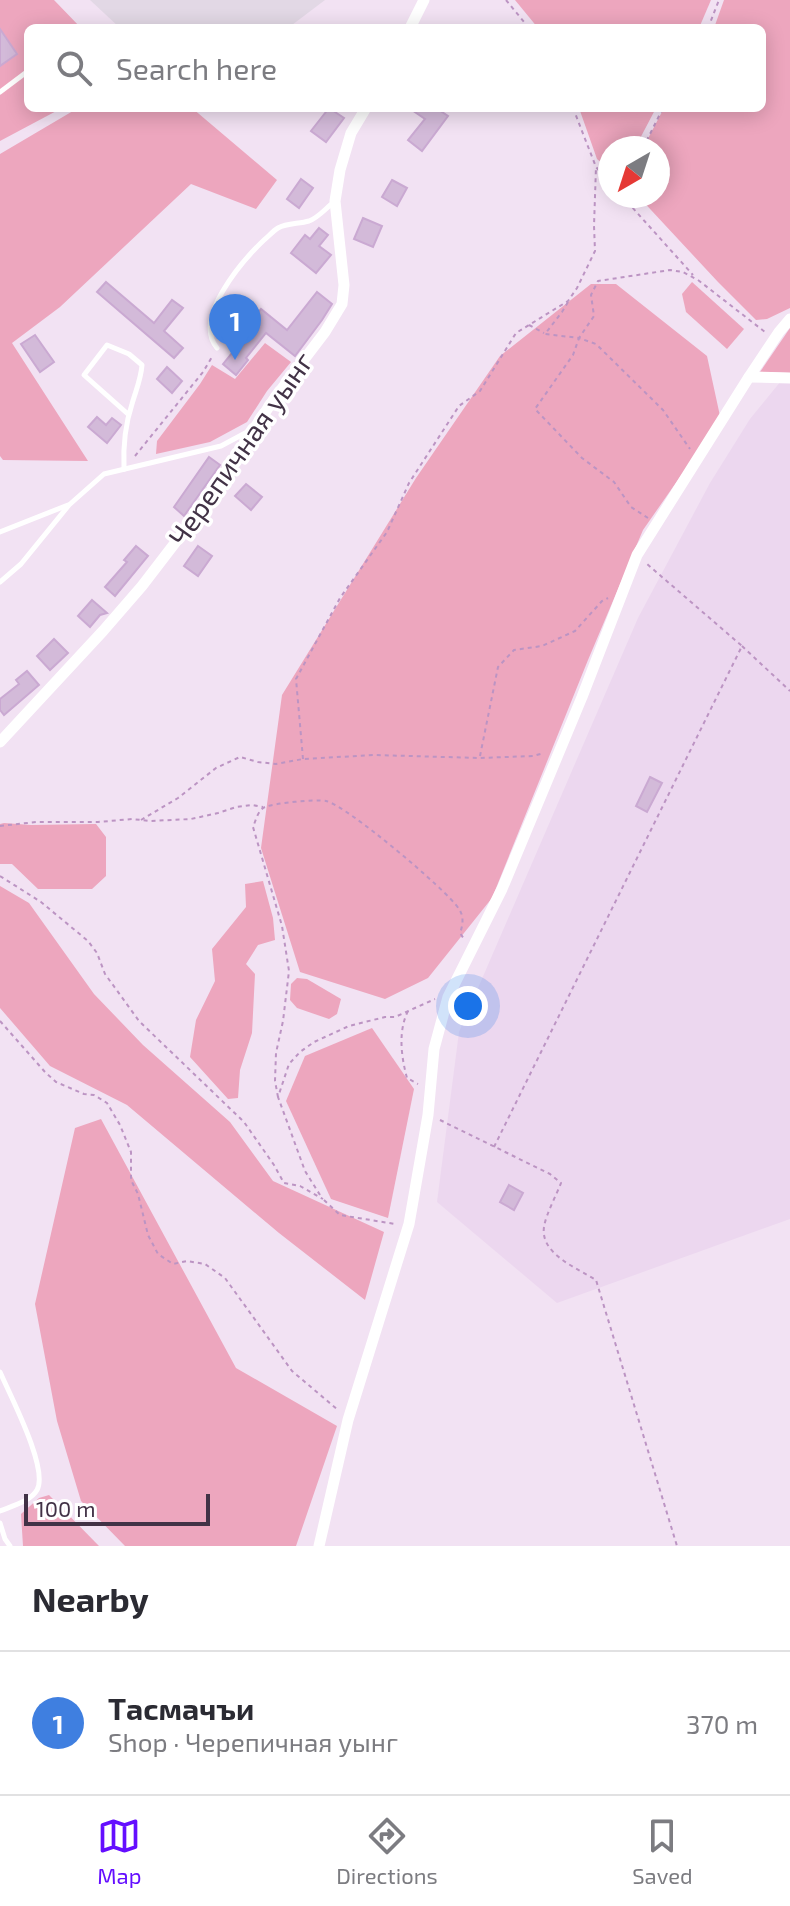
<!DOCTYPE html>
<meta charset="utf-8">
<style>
:root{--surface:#fff;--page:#f2f2f3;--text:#2b2b33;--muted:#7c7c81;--line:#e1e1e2;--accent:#640eff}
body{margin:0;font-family:"Exo 2",sans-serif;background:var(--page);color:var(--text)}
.compass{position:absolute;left:598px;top:136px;width:72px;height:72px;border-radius:50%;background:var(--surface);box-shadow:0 4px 20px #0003;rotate:219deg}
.scale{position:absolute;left:24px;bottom:20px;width:186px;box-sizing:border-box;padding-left:8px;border:4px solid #423246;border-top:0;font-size:22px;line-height:28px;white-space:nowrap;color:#423246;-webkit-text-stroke:6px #fff;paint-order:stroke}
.you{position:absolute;left:468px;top:1006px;width:28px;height:28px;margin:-20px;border:6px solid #fff;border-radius:50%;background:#1a73e8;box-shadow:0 0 0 12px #1a73e833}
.badge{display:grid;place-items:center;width:52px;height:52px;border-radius:50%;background:var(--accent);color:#fff;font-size:26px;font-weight:700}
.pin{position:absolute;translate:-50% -66px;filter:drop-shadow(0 2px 4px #0008)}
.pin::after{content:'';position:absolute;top:42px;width:28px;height:24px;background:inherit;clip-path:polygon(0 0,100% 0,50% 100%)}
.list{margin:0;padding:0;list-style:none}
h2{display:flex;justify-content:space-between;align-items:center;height:104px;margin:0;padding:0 32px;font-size:34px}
h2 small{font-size:26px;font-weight:400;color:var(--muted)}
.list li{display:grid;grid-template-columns:52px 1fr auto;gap:24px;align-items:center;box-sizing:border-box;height:144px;padding:0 32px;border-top:2px solid var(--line)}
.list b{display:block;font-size:30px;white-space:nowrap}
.list p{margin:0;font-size:26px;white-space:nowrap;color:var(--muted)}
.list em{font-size:26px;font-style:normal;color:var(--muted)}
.icon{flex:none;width:44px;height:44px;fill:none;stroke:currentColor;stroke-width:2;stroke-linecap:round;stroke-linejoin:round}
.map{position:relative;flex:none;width:790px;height:1546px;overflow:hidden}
.search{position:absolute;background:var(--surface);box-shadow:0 4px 20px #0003;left:24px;right:24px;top:24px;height:88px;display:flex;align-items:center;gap:20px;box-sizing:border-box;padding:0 28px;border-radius:12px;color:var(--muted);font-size:30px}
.sheet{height:248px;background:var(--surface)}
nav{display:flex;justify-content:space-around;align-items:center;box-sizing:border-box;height:112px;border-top:2px solid var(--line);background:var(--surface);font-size:22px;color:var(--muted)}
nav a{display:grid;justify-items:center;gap:4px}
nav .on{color:var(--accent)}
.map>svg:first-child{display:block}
.residential{fill:#ecd7ef}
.industrial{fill:#e2d8e5}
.green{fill:#eda6be}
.building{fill:#d3bad9;stroke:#caa9d2;stroke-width:2}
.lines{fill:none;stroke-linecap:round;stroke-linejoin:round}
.path{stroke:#bc94c3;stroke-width:2;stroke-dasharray:4 4;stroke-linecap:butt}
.lane{stroke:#fff;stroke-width:5}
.street{stroke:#fff;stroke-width:11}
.labels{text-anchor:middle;stroke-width:7;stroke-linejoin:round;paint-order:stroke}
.street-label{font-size:28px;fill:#423246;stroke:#fff}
</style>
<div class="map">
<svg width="790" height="1546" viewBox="0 0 790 1546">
<rect width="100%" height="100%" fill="#f2e2f3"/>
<!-- residential -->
<polygon class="residential" points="790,370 790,1219 557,1303 437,1202 459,1032 638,618 710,483 750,419"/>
<!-- industrial -->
<polygon class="industrial" points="90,0 325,0 288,28 120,28"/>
<!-- green -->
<g class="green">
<polygon points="0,0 54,0 81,28 28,28 28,108 62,108 0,141"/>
<polygon points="515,0 711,0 699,28 538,28"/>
<polygon points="724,0 790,0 790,308 767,319 756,320 718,282 638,196 658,196 658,148 643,148 664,108 762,108 762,28 714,28"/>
<polygon points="78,108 192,108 277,180 256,209 191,184 60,307 12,343 88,461 3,460 0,456 0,154"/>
<polygon points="579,108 656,108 635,148 610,148 610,170 597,159"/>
<polygon points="692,282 744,329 727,349 686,312 682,294"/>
<polygon points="591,284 616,284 707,356 720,416 696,454 643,530 588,660 492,898 428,978 385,999 300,972 261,848 282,695 416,478 500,356"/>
<polygon points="790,328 790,373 760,372"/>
<polygon points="265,343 291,362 267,391 247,422 210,442 156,454 157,441 200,384 212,365 235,379"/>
<polygon points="4,823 31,825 96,824 106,837 106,876 92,889 38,889 12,864 0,864 0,824"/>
<polygon points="263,881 273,918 275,940 258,945 246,964 255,974 252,1033 240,1070 238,1098 228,1099 190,1057 196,1020 215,981 212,949 246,907 245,884"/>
<polygon points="0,886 29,903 94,994 143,1045 230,1122 273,1181 384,1232 365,1300 279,1233 127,1105 50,1066 0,1008"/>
<polygon points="297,978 307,979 341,999 337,1014 329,1019 297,1008 290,1000 291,984"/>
<polygon points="372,1028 414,1089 388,1218 331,1199 286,1101 305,1056"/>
<polygon points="101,1119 236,1368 337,1426 296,1546 125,1546 81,1501 57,1421 35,1304 75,1128"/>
<polygon points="49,1495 99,1546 23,1546 21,1514 39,1498"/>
</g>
<!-- building -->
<g class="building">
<polygon points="0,29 17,54 0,66"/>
<polygon points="329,108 344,118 326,142 311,131"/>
<polygon points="409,108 436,108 448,116 422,151 408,140 425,119"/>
<polygon points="301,179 313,188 299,208 287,199"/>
<polygon points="392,180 407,188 397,206 382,197"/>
<polygon points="363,218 382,226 373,247 354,239"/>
<polygon points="319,228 328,235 319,246 331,255 316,273 291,253 305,235 310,239"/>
<polygon points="106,282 154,323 172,300 183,308 164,331 183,348 174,358 97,292"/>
<polygon points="317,292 332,304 322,320 295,356 266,333 246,358 248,360 236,375 223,364 245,337 241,334 261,309 287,330"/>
<polygon points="35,335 54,362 40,372 21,344"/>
<polygon points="167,367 182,381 172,393 157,379"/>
<polygon points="97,417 106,425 112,418 121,425 107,443 88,427"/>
<polygon points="209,457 220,465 184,516 174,507"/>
<polygon points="246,484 262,497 251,510 235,496"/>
<polygon points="136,546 148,556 115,596 105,587 127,562 124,560"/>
<polygon points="198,546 212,556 198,576 184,566"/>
<polygon points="92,600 107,613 100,615 90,627 78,616"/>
<polygon points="54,639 68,653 50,670 37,656"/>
<polygon points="27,671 39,685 4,715 0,710 0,699 19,684 16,680"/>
<polygon points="650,777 662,783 647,812 636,806"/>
<polygon points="509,1185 523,1193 514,1210 500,1202"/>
</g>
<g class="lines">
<!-- path -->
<g class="path">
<polyline points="506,0 529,28"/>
<polyline points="708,28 719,0"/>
<polyline points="573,108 596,167 610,183"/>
<polyline points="643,148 663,108"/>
<polyline points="622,196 693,275"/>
<polyline points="698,280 765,332"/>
<polyline points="568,302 562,312 545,334 579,338 594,316 591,295 598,281 670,270 683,272 696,279"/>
<polyline points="529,325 544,333"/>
<polyline points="135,456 203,372 212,357"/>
<polyline points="648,518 631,507 614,482 582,458 535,409 573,355 579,338 596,344 663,410 690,449"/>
<polyline points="742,646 790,691"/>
<polyline points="480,756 498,667 514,650 542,646 575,631 602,601 608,598"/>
<polyline points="303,759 296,679 340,598 387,532 409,483 459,406 480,391 516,333 568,301 577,288 595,251 594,226 596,167"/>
<polyline points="141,820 178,798 216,768 240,757 258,762 276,764 303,759 374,755 480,758 533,756 544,753"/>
<polyline points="0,826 36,822 98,822 132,819 151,821 191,819 218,813 236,807 252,805 263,807"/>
<polyline points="0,876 41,902 88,941 97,953 105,974 139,1021 244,1122 274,1165 284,1183 300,1186 323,1199"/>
<path d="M408,1011C398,1031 401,1056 407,1078L418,1084"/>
<polyline points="0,1021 45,1072 56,1082 84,1094 94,1095 107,1103 120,1125 131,1152 131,1180 138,1194 148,1235 158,1254 173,1264 187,1261 205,1264 225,1278 292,1371 338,1410"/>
<path d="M278,1097L275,1081L276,1053L283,1021L289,971L282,926L253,827C256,820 258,810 265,807C275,803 316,799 326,801C346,805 447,890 459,909C464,916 463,925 460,933L464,939"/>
<path d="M440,1120L550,1174L561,1183C556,1196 546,1214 544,1227C540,1254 577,1268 596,1280L677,1546"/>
<polyline points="494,1147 742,646 647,564"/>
<polyline points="320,1195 305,1171 278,1097 289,1064 300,1052 314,1042 349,1026 385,1017 395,1017 435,999"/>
<polyline points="324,1200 340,1215 395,1224"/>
</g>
<!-- lane -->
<g class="lane">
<polyline points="0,92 28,71"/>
<path d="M217,348C192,318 243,260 264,240C268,237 273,231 278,228C287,223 299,224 309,221C318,218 326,208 334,202"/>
<path d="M124,469C123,447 125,425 132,404C136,390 141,379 142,365L129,354L107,345L84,375L129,415"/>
<polyline points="0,532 68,505"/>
<polyline points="0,582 21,564 69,505 104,474 221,446 249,431"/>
<path d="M0,1372C10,1395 49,1469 37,1490C31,1501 12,1506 0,1511"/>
<polyline points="0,1523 5,1539 10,1546"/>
</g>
<!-- street -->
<g class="street">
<polyline points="410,28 424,0"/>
<polyline points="749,377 790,378"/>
<polyline points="0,742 103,631 142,586 198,513 274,399 325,332 342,304 344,285 335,201 340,170 351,133 366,108"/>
<polyline points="319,1546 348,1420 409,1224 428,1115 434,1049 448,997 502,889 582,697 637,555 749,377 779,332 790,319"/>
</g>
</g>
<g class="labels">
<!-- street labels -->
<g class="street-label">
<text transform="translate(241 449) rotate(-55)" y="10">Черепичная уынг</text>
</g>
</g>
</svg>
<svg class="compass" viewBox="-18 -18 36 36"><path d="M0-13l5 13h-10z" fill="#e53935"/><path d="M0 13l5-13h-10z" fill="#7c7c81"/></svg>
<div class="scale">100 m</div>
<div class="you"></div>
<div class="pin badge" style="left:235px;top:360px;background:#3f7fe0">1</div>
<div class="search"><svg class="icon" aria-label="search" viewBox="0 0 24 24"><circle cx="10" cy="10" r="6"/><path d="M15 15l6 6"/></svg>Search here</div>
</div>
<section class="sheet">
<h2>Nearby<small></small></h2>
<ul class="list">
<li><span class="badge" style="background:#3f7fe0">1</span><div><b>Тасмачъи</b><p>Shop · Черепичная уынг</p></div><em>370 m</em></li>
</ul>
</section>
<nav>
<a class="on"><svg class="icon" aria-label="map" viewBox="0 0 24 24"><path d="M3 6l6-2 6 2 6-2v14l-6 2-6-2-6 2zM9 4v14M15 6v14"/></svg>Map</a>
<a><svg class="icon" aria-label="directions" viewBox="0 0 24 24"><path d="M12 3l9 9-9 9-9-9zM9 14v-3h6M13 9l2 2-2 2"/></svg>Directions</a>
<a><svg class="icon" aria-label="saved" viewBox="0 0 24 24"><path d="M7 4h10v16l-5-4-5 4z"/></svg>Saved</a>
</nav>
